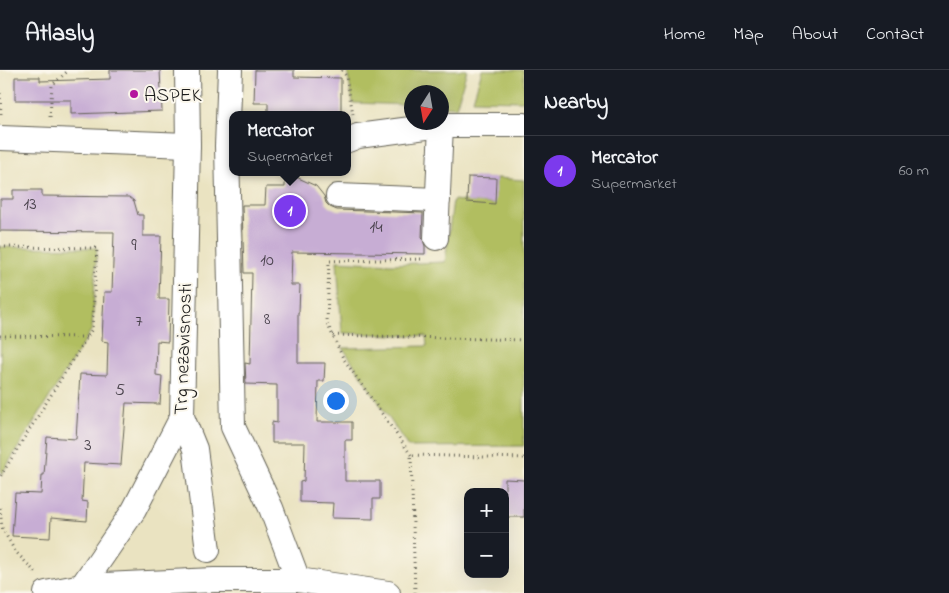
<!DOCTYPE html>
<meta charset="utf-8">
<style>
:root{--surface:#171b24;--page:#242831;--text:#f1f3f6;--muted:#9ea1a6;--line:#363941;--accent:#7c3aed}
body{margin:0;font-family:"Indie Flower",sans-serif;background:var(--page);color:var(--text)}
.controls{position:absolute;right:15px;bottom:15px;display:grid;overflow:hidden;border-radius:10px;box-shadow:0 5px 20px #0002}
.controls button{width:45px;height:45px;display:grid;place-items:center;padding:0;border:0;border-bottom:1px solid var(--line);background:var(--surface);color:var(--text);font:25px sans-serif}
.compass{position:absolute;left:404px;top:15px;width:45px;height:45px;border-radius:50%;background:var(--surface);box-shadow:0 5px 20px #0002;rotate:191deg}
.you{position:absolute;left:335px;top:330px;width:18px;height:18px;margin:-12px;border:4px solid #fff;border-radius:50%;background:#1a73e8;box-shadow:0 0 0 8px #1a73e833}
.badge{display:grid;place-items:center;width:32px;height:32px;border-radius:50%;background:var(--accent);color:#fff;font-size:16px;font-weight:700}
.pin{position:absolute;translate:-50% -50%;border:2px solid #fff;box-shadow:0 1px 5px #0006}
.popup{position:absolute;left:229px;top:41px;width:122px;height:65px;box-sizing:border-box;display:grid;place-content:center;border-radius:10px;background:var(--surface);filter:drop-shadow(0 1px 4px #0005);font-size:16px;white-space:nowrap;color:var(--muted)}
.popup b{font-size:19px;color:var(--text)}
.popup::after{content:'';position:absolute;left:50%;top:100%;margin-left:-10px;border:10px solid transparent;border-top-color:var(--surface)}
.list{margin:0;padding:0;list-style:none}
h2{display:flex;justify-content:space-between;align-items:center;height:65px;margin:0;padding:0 20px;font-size:21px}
h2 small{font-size:16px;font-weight:400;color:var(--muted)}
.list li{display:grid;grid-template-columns:32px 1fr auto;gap:15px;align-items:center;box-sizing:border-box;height:70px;padding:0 20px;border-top:1px solid var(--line)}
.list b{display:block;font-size:19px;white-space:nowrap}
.list p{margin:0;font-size:16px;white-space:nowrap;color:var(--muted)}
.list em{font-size:16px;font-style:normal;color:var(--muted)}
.map{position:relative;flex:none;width:524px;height:523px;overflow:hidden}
header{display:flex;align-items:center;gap:30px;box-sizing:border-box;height:70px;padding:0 25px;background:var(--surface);border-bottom:1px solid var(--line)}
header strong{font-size:24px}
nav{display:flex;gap:28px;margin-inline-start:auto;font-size:18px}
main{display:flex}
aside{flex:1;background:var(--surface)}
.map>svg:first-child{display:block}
.green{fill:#b1be60;stroke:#666d3e}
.building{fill:#c7add4}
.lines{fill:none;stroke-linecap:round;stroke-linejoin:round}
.minor-casing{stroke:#646256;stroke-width:26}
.path{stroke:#646256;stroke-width:3;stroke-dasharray:1 4;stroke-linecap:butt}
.minor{stroke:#fff;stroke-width:24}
.poi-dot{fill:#b5179e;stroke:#fbf7ec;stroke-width:2}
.labels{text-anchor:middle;stroke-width:4;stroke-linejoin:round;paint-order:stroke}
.number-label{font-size:18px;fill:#47404a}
.poi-label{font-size:20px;fill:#1c1c1c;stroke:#fbf7ec;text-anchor:start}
.street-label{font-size:20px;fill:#1c1c1c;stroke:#fbf7ec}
</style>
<header>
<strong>Atlasly</strong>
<nav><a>Home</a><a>Map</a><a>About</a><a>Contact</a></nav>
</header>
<main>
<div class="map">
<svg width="524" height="523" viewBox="0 0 524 523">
<rect width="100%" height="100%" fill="#fbf7ec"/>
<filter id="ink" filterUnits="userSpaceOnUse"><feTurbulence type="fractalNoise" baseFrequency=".02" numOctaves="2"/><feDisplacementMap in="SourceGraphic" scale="10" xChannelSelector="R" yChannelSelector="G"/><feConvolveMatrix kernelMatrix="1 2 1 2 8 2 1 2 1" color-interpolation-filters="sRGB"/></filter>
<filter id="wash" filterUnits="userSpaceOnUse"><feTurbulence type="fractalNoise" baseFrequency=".0096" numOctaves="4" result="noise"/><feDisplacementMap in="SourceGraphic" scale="20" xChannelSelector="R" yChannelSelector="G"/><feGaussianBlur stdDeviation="1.12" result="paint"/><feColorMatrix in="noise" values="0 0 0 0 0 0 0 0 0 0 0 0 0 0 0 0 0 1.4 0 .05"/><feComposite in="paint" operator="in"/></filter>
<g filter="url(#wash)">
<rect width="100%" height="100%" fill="#eae3c1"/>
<!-- green -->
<g class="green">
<polygon points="347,0 467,0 456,37 442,36 442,22 412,22 411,35 353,33"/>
<polygon points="482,0 524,0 524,31 473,30"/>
<polygon points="496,108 524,110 524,376 408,377 343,278 427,276 426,266 342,263 337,191 391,194 445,192 453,130 494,134"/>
<polygon points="0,177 97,178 92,259 1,405"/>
</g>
<g id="blocks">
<!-- building -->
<g class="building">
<polygon points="110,0 160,0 162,41 71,44 71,30 15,30 15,7 40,7 40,11 110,9"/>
<polygon points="255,0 294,0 294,7 341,8 341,45 268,45 268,33 254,33"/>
<polygon points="285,102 316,116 324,126 326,133 330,137 337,140 423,143 422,167 425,176 425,184 292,182 291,215 300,215 299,242 298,242 298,293 325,293 324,311 318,311 317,352 352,352 352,370 345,370 345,411 380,411 380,429 373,429 373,449 332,448 333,433 300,432 300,412 304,411 305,373 272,373 272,352 277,353 277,315 246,314 245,293 250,294 252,203 244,203 242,135 265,135 266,117 285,117"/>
<polygon points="468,107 496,108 495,134 467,132"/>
<polygon points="13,120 42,120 42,126 129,127 134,131 138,145 143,145 143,166 161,166 159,229 169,229 168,272 157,271 156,305 162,306 160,334 126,333 121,395 84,393 82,431 88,432 87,451 51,448 50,468 12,466 15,423 41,424 42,405 44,405 47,367 76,369 80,304 107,305 108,272 102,271 104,222 112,222 114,162 0,161 0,129 13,129"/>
<polygon points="505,409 524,410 524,447 505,447"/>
</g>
</g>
</g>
<g filter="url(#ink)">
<use href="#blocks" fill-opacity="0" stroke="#646256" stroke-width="1"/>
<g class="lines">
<defs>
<g id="minor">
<polyline points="230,0 227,76 233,357 271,438 298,510"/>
<polyline points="0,68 188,75"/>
<polyline points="348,70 358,66 441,55 524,55"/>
<polyline points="338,126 438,130"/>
<polyline points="436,168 441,55"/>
<polyline points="182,347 195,379 208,480"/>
<polyline points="82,516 134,440 182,347 188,75 187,0"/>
<polyline points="46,523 82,516 214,510 298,510 388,523"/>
</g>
</defs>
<!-- minor casing -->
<use href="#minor" class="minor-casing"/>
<!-- path -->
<g class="path">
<polyline points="342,0 346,6 353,44"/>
<polyline points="0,23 1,45"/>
<polyline points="50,47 52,15 69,0"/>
<polyline points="0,177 97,178 92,259 0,407"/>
<polyline points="333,265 524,270"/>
<polyline points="0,266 86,267"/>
<polyline points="411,385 343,288 327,253 329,191 424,189"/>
<polyline points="0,438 2,458 15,481 37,504"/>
<polyline points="415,523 411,385 524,388"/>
</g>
<!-- minor -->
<use href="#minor" class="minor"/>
</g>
</g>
<!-- markers -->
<circle class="poi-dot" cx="134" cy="24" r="5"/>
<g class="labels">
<!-- number labels -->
<g class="number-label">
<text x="30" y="139">13</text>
<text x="376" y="162">14</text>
<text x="134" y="180">9</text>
<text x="267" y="195">10</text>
<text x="267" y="254">8</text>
<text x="139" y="256">7</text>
<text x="120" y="325">5</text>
<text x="88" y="380">3</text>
</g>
<!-- poi labels -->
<g class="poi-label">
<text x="144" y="31">ASPEK</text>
</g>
<!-- street labels -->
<g class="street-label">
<text transform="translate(182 279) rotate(-88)" y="7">Trg nezavisnosti</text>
</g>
</g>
</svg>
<div class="controls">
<button>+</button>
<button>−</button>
</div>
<svg class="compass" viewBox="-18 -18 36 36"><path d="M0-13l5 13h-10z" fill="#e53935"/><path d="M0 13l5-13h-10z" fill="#9ea1a6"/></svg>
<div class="you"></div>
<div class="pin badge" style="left:290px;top:141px">1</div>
<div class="popup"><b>Mercator</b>Supermarket</div>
</div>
<aside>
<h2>Nearby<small></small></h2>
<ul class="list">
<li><span class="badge">1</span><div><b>Mercator</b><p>Supermarket</p></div><em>60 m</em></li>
</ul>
</aside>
</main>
